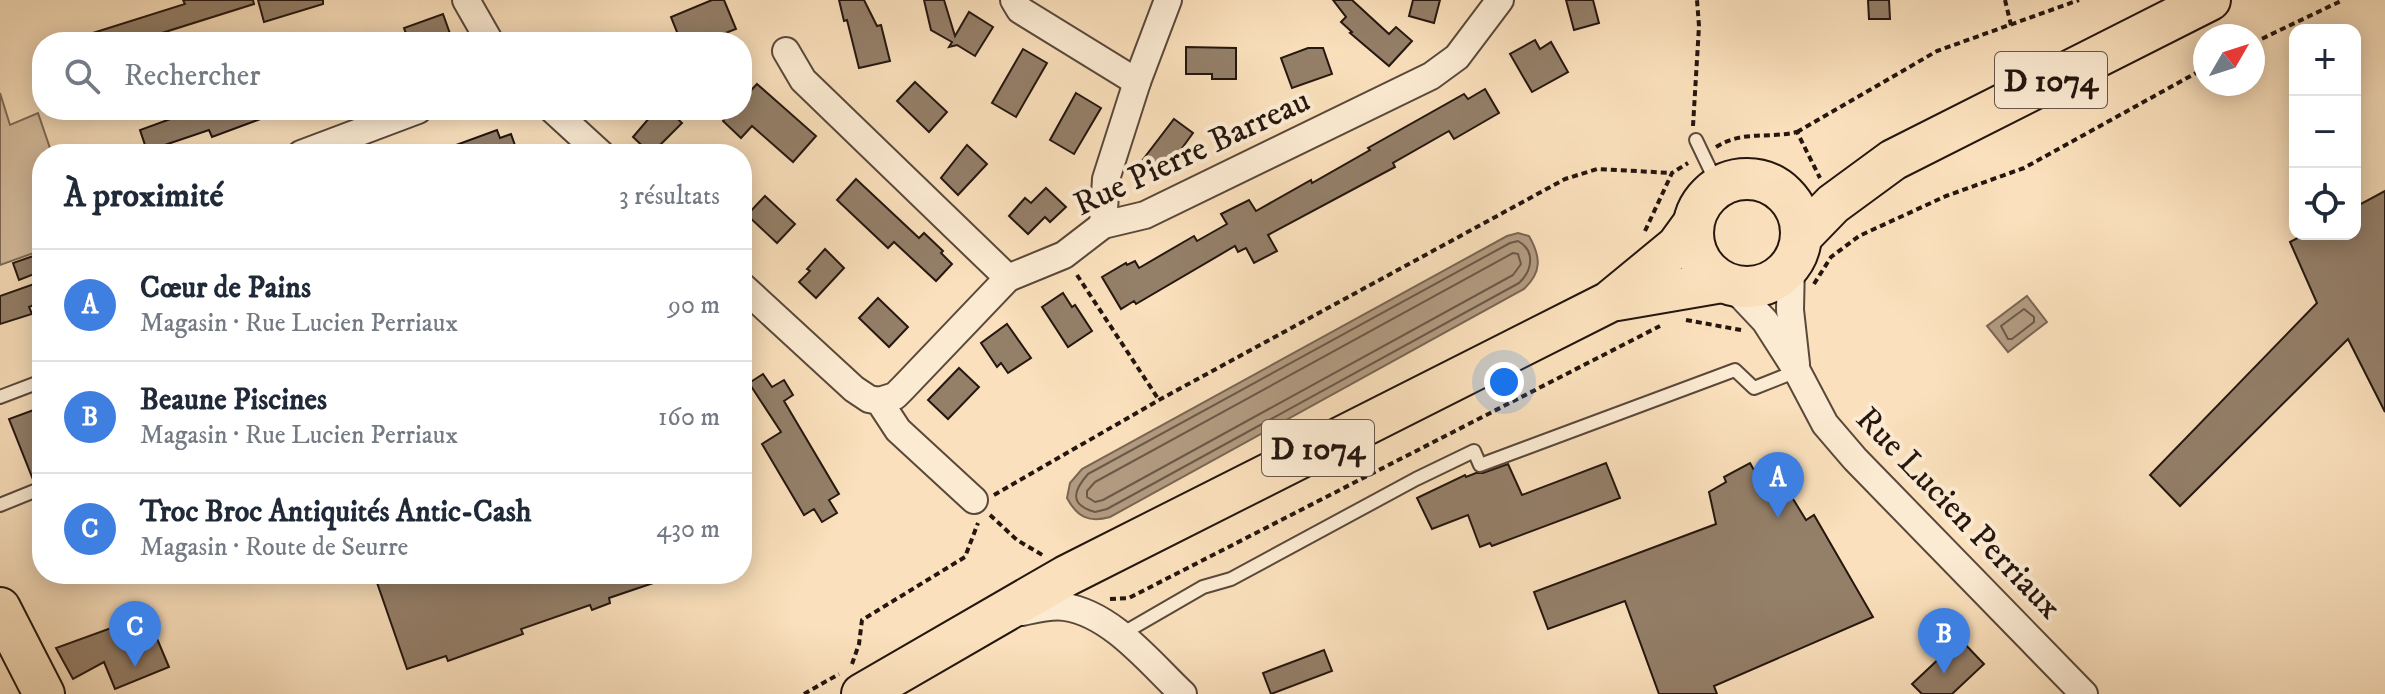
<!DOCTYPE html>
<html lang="fr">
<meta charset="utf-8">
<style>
:root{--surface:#fff;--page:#f2f2f3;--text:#1f2937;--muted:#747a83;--line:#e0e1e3;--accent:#8f2418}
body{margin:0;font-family:"IM FELL DW Pica",serif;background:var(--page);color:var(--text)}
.controls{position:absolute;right:24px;top:24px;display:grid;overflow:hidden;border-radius:16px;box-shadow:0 4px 20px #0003}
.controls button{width:72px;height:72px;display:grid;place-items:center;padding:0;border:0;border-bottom:2px solid var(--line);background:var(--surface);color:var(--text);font:40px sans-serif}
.compass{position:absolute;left:2193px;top:24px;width:72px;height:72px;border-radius:50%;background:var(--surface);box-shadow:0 4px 20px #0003;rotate:51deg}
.you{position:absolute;left:1504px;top:382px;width:28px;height:28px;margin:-20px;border:6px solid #fff;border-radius:50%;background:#1a73e8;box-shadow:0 0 0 12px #1a73e833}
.badge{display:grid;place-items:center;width:52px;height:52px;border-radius:50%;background:var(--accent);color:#fff;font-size:26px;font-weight:700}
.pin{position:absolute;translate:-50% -66px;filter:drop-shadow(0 2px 4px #0008)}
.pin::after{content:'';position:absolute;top:42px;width:28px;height:24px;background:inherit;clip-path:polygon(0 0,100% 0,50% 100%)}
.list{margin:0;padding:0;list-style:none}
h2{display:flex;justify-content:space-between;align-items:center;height:104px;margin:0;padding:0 32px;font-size:34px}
h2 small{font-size:26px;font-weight:400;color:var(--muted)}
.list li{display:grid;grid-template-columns:52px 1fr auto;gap:24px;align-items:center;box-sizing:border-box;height:112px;padding:0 32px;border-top:2px solid var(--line)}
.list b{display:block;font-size:30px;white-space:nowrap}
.list p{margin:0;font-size:26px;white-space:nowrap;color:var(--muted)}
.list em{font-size:26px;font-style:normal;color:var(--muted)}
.icon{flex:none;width:44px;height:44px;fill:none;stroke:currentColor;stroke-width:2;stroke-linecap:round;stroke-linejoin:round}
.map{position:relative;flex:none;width:2385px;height:694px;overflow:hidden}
.search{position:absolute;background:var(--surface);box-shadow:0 4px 20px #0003;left:32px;top:32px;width:720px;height:88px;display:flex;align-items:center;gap:20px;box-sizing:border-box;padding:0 28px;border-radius:32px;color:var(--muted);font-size:30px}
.panel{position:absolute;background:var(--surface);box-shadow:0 4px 20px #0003;left:32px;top:144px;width:720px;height:440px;border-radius:32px}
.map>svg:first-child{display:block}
.green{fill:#d6be9f;stroke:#7e6a57;stroke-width:2}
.water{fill:#b29b81;stroke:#7a6653;stroke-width:2}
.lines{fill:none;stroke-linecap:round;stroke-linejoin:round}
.shore{stroke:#6c5848;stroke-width:2}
.building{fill:#947f69;stroke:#25160f;stroke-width:2}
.lane-casing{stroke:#5a483a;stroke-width:16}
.street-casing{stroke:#5a483a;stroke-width:30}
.primary-casing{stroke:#25160f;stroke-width:44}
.path{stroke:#25160f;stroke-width:4;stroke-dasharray:6 4;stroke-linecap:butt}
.lane{stroke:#fcebd3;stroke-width:12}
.street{stroke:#fcebd3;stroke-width:26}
.primary{stroke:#fae0bc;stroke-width:40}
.labels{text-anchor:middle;stroke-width:8;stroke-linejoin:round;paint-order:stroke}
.shield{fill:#fcebd3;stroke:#66564a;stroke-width:2}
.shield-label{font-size:32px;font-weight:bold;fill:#25160f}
.street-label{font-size:34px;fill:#25160f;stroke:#fcebd3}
</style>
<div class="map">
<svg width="2385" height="694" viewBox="0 0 2385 694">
<rect width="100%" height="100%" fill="#fae0bc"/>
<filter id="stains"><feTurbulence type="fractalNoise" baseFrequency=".0025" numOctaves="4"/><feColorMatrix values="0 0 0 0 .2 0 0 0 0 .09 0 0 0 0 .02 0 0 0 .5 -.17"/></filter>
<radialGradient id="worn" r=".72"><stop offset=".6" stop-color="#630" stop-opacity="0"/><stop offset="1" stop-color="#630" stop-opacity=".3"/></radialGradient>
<!-- green -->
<polygon class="green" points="0,93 10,125 38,113 52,154 42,154 42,250 0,265"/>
<!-- water -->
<g class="water">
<path d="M1518,233L1529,236C1541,257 1542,272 1524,289L1110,517C1089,523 1077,517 1067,498L1070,483L1082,469L1507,236Z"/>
<polygon points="2027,296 2047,322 2008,352 1987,326"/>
</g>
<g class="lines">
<!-- shore -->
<g class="shore">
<path d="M1518,241C1536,251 1532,271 1519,283L1107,509L1095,512C1069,505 1073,491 1088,474L1510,243Z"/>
<polygon points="1513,253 1518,254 1521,264 1513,275 1103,500 1095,502 1087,497 1087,491 1095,482"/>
<polygon points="2024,309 2034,317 2034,322 2012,339 2008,339 2001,326"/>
</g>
</g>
<!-- building -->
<g class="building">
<polygon points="183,0 253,0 254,4 162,33 164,38 153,42 78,42 77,38 185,4"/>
<polygon points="258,0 323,0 323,4 264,22"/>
<polygon points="712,0 724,0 736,29 710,39 708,35 690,42 681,42 671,17"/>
<polygon points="839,0 864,0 877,26 881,25 890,61 859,68 847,20 844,21"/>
<polygon points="924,0 944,0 955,36 969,12 993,27 975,56 957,45 949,47 952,42 931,30"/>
<polygon points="1333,0 1352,0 1389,34 1396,27 1412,41 1389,66 1350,33 1352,32 1341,22 1346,17"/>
<polygon points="1413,0 1440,0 1434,23 1409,16"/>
<polygon points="1566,0 1593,0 1599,23 1574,30"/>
<polygon points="1868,0 1889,0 1890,19 1869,19"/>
<polygon points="443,14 453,42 409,42 404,28"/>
<polygon points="1535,40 1540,49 1551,42 1568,72 1532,92 1510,54"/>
<polygon points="1186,47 1236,48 1236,79 1212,79 1212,74 1186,74"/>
<polygon points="1308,48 1323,48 1332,74 1292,88 1281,58"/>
<polygon points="1023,49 1047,63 1016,117 992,103"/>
<polygon points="915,82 947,112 929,132 897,101"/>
<polygon points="757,84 816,136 793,162 752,126 741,138 723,121 733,110 742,110 742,100"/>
<polygon points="1485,89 1499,113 1454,139 1449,131 1393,163 1395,167 1268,235 1277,251 1254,263 1246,248 1238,252 1235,246 1136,304 1134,301 1121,309 1102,277 1126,263 1127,265 1135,261 1139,268 1194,236 1197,241 1227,224 1221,214 1249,200 1256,211 1311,180 1312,183 1370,150 1368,148 1464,94 1468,99"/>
<polygon points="1076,93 1101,108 1074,154 1050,140"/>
<polygon points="195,110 279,110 279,112 212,137 209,130 147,151 140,130"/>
<polygon points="656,110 668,110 682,123 651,154 633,137"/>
<polygon points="1174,119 1193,133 1158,181 1138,166"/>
<polygon points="497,130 500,138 511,134 518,154 437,154 437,152"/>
<polygon points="967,145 987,164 958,195 941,178"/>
<polygon points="856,179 919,238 924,233 943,251 941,253 952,264 936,281 894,242 888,248 837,200"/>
<polygon points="1046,188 1066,207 1050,222 1045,217 1028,234 1009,216 1025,198 1031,203"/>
<polygon points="2385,191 2385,412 2348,339 2180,506 2150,475 2317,303 2290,242 2305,234 2355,234 2355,207"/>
<polygon points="765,196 795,224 777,243 747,215"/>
<polygon points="825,249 844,268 816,298 799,282 810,271 807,269"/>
<polygon points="36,255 42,271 19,280 13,263"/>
<polygon points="34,284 40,302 29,307 32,314 0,324 0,296"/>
<polygon points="1063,293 1072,307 1075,305 1092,331 1068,347 1042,307"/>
<polygon points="878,298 908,327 889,347 859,318"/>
<polygon points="1007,324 1031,358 1008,373 1001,363 997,367 981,343"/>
<polygon points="959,368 979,387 948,419 928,400"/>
<polygon points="763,374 772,387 784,380 793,395 784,401 839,494 829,500 837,513 822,522 814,509 804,515 762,444 781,432 749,383"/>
<polygon points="42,407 42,479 34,482 9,419"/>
<polygon points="1606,463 1620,498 1492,546 1490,543 1480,547 1468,515 1432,529 1417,498 1465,475 1466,477 1476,473 1483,473 1508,464 1522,495"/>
<polygon points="1750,463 1773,504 1790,494 1806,520 1814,515 1873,617 1714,686 1717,694 1659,694 1625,601 1548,629 1534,592 1716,524 1709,492 1726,482 1724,477"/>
<polygon points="374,574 671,574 671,577 609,598 610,603 592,610 590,605 521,629 523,634 448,661 446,656 407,669"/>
<polygon points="147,615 169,667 115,689 104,662 73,679 56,648"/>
<polygon points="1960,639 1984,664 1952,694 1922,694 1912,684"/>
<polygon points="1324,650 1332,671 1271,694 1263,673"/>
</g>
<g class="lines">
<defs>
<g id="lane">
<polyline points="1696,140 1718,186"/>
<polyline points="0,397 42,381"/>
<polyline points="0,505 42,488"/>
<polyline points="1120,635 1203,587 1231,579 1416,479 1474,451 1480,465 1735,370 1754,388 1797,371"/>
</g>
<g id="street">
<polyline points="466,0 490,42"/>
<polyline points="1014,0 1020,10 1137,82"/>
<polyline points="786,51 803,80 1008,278"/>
<polyline points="553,110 601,154"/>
<polyline points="301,154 418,110"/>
<polyline points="1103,225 1106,179 1137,82 1168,0"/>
<polyline points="1791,264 1790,310 1796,364"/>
<polyline points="742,286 854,389 869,399 879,401 898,430 974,500"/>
<polyline points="1732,286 1765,321 1797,371 1825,424 1855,459 2084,694"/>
<polyline points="879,401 895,396 903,388 1008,278 1064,255 1103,225 1145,215 1431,76 1457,57 1500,0"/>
<path d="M1022,612C1036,609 1050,605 1065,607C1112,614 1150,663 1183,694"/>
</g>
<g id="primary">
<circle cx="1747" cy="233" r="54"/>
<polyline points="1801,237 1833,204 1893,160 2210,0"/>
<polyline points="1617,300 1722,282"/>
<polyline points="0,608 44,694"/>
<polyline points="862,694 1066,576 1609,302 1677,246 1693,224"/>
</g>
</defs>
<!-- lane casing -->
<use href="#lane" class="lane-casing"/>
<!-- street casing -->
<use href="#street" class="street-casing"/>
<!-- primary casing -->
<use href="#primary" class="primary-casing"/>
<!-- path -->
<g class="path">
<polyline points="2005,0 2011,25"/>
<polyline points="2253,43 2343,0"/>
<polyline points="1693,126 1699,26 1697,0"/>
<polyline points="1797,132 1937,51 2079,0"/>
<path d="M1716,147C1743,130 1767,139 1797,132L1820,178"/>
<polyline points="1645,231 1672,173 1688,163"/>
<polyline points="1077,275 1159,400"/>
<polyline points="1814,284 1831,257 1859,236 1946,196 2024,168 2205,68"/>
<polyline points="1686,320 1741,330"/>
<polyline points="994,495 1159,400 1565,179 1597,169 1672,173"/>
<polyline points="990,515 1017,540 1044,556"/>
<polyline points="1110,599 1129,598 1660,326"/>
<polyline points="852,664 859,644 862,620 965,557 978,523"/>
<polyline points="804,694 839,674"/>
</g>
<!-- lane -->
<use href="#lane" class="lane"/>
<!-- street -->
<use href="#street" class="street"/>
<!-- primary -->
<use href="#primary" class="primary"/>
</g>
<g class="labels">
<!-- shield labels -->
<g class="shield">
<rect x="1995" y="52" width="112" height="56" rx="6"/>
<rect x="1262" y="420" width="112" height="56" rx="6"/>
</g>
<g class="shield-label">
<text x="2051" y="91">D 1074</text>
<text x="1318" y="459">D 1074</text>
</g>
<!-- street labels -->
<g class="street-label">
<text transform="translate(1191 151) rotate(-25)" y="12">Rue Pierre Barreau</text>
<text transform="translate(1960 512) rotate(46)" y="12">Rue Lucien Perriaux</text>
</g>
</g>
<rect width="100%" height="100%" filter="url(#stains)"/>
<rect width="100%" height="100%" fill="url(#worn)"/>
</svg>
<div class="controls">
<button>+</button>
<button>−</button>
<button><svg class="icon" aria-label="locate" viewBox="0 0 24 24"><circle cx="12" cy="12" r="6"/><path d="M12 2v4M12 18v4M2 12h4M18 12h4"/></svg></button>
</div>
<svg class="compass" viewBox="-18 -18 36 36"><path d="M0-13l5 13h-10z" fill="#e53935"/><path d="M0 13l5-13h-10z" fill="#747a83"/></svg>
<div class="you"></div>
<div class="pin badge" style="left:1778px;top:518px;background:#3f7fe0">A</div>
<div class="pin badge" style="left:1944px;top:674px;background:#3f7fe0">B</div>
<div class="pin badge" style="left:135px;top:667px;background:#3f7fe0">C</div>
<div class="search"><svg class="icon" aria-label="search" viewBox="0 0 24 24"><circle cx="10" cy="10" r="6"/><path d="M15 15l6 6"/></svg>Rechercher</div>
<section class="panel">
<h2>À proximité<small>3 résultats</small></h2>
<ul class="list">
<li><span class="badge" style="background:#3f7fe0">A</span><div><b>Cœur de Pains</b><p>Magasin · Rue Lucien Perriaux</p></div><em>90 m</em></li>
<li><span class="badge" style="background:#3f7fe0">B</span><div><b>Beaune Piscines</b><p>Magasin · Rue Lucien Perriaux</p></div><em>160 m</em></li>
<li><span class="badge" style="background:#3f7fe0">C</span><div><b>Troc Broc Antiquités Antic-Cash</b><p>Magasin · Route de Seurre</p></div><em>430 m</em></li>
</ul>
</section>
</div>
